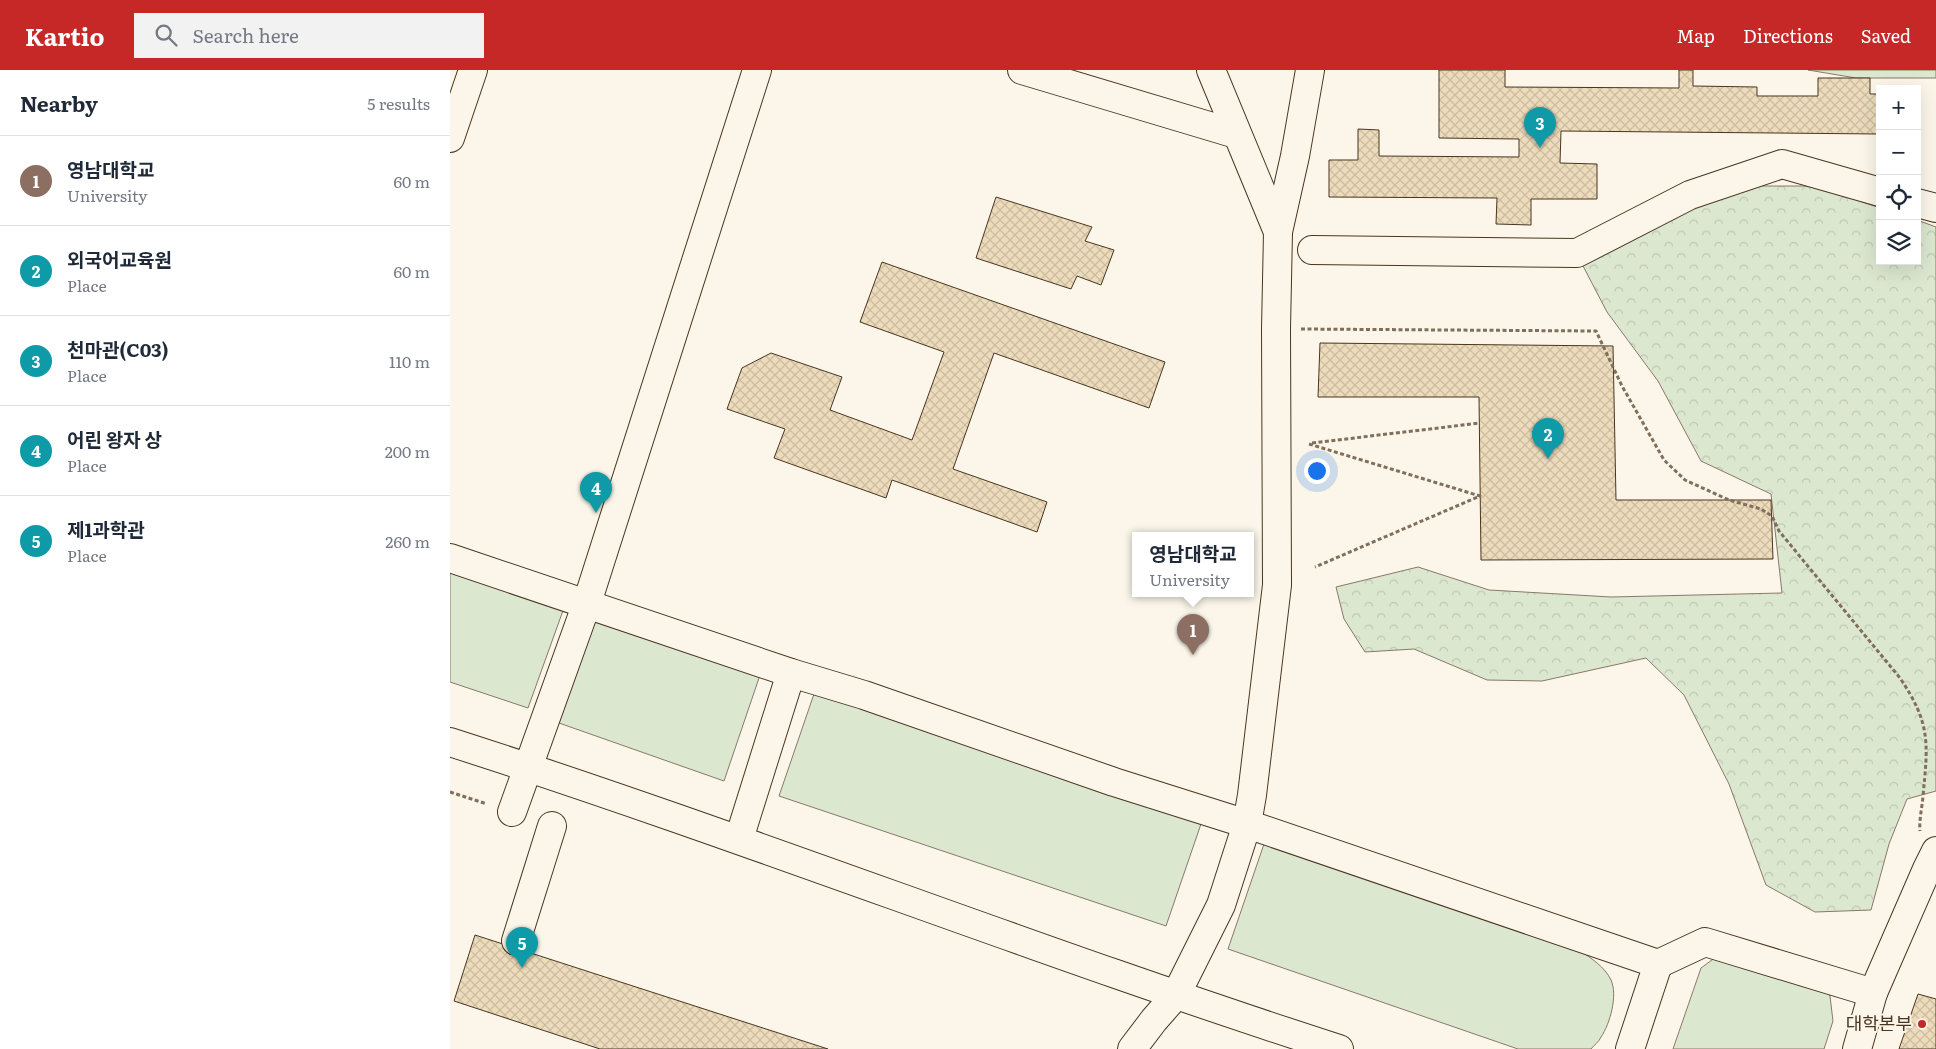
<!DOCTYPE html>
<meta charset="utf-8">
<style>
:root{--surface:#fff;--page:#f2f2f3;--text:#1f2937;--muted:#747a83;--line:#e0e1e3;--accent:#c62828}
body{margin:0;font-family:Literata,"Noto Sans KR",serif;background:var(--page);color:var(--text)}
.controls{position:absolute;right:15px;top:15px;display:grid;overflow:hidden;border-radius:0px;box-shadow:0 5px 20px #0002}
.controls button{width:45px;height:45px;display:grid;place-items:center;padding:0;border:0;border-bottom:1px solid var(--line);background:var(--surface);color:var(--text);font:25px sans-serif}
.you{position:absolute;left:866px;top:400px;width:18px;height:18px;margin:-12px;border:4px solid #fff;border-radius:50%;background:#1a73e8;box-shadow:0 0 0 8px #1a73e833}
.badge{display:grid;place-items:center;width:32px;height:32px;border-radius:50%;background:var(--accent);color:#fff;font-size:16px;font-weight:700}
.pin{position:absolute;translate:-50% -41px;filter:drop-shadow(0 1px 2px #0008)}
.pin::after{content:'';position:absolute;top:26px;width:18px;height:15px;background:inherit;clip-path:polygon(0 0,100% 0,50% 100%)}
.popup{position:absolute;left:682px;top:462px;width:122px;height:65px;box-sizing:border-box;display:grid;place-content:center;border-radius:0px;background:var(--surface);filter:drop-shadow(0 1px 4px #0005);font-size:16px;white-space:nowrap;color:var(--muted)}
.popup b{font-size:19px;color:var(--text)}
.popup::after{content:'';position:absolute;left:50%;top:100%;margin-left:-10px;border:10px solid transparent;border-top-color:var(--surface)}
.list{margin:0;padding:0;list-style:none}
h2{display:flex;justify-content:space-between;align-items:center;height:65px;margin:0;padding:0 20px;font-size:21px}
h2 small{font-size:16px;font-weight:400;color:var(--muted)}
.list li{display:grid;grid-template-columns:32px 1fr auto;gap:15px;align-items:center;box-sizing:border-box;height:90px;padding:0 20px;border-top:1px solid var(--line)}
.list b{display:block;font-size:19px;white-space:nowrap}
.list p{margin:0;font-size:16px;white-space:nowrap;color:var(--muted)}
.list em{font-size:16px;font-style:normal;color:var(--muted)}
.icon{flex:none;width:28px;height:28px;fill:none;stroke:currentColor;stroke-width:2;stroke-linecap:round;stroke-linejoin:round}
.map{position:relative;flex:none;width:1486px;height:979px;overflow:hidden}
header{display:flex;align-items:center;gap:30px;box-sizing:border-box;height:70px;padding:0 25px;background:var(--accent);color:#fff}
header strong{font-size:24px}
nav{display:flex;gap:28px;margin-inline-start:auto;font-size:18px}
.search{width:350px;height:45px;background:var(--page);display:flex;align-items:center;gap:12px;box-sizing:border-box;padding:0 18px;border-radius:0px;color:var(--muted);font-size:19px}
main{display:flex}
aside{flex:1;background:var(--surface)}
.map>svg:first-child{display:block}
.grass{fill:#dce7d0;stroke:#887966}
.forest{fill:url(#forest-crowns);stroke:#887966}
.building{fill:url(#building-cross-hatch);stroke:#4a3520}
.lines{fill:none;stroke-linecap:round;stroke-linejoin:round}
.minor-casing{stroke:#4a3520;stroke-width:30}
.path{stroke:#7f6f5c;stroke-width:3;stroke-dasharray:4 2.5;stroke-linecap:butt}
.minor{stroke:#fbf6e9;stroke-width:28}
.poi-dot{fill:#c62828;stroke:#fbf6e9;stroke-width:2}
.labels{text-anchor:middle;stroke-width:4;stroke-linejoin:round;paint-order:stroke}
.poi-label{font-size:18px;fill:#4a3520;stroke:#fbf6e9;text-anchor:end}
</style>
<header>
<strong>Kartio</strong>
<div class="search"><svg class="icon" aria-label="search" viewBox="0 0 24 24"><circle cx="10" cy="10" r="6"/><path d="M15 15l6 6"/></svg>Search here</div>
<nav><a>Map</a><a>Directions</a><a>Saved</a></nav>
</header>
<main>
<aside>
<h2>Nearby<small>5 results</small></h2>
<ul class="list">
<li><span class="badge" style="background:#8d6e63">1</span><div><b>영남대학교</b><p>University</p></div><em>60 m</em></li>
<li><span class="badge" style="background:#0f9aa8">2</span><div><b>외국어교육원</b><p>Place</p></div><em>60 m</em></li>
<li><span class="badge" style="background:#0f9aa8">3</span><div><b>천마관(C03)</b><p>Place</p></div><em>110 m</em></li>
<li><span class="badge" style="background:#0f9aa8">4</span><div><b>어린 왕자 상</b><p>Place</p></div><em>200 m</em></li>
<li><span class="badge" style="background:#0f9aa8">5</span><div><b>제1과학관</b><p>Place</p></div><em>260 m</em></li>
</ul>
</aside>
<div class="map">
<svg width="1486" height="979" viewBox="0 0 1486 979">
<defs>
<pattern id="forest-crowns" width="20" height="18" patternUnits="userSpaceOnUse" patternTransform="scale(1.25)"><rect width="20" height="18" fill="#dce7d0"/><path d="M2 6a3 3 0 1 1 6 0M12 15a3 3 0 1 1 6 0" fill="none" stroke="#bec7b2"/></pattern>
<pattern id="building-cross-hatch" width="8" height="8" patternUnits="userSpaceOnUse" patternTransform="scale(1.25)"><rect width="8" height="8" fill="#ecdcbc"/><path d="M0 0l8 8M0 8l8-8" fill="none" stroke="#ccbda1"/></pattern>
</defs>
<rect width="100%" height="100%" fill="#fbf6e9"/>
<!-- grass -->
<g class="grass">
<polygon points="1358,0 1486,0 1486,8 1406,8"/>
<polygon points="0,496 115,535 78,638 0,612"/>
<polygon points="144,548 310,605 274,711 109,653"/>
<polygon points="365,621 752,751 716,856 329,726"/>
<path d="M814,774L1129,880C1141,888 1155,897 1161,910C1168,925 1160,954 1151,967C1149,972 1144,975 1141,979H1068L778,879Z"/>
<polygon points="1266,887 1368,913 1380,926 1383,951 1374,979 1223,979 1251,898"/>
</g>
<!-- forest -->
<polygon class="forest" points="1284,116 1367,116 1430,138 1430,191 1467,191 1467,150 1486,157 1486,721 1457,729 1439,774 1421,840 1365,842 1316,815 1279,714 1234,625 1196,588 1092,611 1037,610 964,579 915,582 894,549 886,517 968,497 1039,520 1161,527 1332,523 1321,424 1251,391 1208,311 1157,242 1132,194"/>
<!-- building -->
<g class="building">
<polygon points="989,0 1055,0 1055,17 1229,18 1229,0 1243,0 1243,16 1307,17 1307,26 1368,26 1368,8 1420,8 1420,24 1430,24 1430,64 1111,61 1110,93 1147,94 1147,129 1081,129 1081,155 1046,154 1047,128 879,127 879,90 908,90 908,59 929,60 929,86 1069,87 1069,69 989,68"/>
<polygon points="546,127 642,157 635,171 664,180 651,215 627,206 621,219 526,188"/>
<polygon points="432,192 715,292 699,338 544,283 503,399 597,432 587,462 442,410 436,428 324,388 335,359 277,339 292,298 321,283 392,307 380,340 462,370 494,282 410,252"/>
<polygon points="870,273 1163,276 1166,430 1321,430 1323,489 1031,490 1029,327 868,327"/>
<polygon points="25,865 378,979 150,979 4,931"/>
<polygon points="1468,924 1486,929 1486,979 1449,979"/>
</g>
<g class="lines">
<defs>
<g id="minor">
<polyline points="572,0 786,64"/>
<polyline points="761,0 828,162"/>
<polyline points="0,68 23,0"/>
<polyline points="1467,133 1486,138"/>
<polyline points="862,180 1127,183 1240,125 1332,94 1430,122"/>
<polyline points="0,488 341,603 414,625 664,712 797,754 1208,894 1255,872 1423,923 1407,979"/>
<path d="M0,672C299,768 590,883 889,979"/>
<polyline points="62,742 137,533 307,0"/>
<polyline points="289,769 341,603"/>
<polyline points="66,871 102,756"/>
<polyline points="1423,923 1477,799 1486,781"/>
<polyline points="682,979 704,950 726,925 771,835 797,754 802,725 827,515 826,259 828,162 845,86 860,0"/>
<polyline points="1180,979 1208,894"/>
</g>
</defs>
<!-- minor casing -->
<use href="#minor" class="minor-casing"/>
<!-- path -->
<g class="path">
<path d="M851,259L1146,261L1172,316L1214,390L1235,410L1279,430L1311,439L1322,446L1329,461L1450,608C1481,654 1478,673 1473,726C1472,738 1469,750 1470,761"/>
<polyline points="862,373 1030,353"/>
<polyline points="859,374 1030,426 865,497"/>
<polyline points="0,722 37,734"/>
</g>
<!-- minor -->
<use href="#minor" class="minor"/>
</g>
<!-- markers -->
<circle class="poi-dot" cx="1472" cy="954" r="5"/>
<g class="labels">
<!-- poi labels -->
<g class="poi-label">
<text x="1462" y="960">대학본부</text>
</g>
</g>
</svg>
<div class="controls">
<button>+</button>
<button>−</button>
<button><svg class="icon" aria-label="locate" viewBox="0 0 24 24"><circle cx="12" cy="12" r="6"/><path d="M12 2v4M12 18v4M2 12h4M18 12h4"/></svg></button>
<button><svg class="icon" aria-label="layers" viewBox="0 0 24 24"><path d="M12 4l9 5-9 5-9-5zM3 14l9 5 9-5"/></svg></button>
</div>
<div class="you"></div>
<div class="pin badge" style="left:743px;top:585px;background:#8d6e63">1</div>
<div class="popup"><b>영남대학교</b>University</div>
<div class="pin badge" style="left:1098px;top:389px;background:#0f9aa8">2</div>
<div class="pin badge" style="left:1090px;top:78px;background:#0f9aa8">3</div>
<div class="pin badge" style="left:146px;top:443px;background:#0f9aa8">4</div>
<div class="pin badge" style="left:72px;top:898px;background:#0f9aa8">5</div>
</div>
</main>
